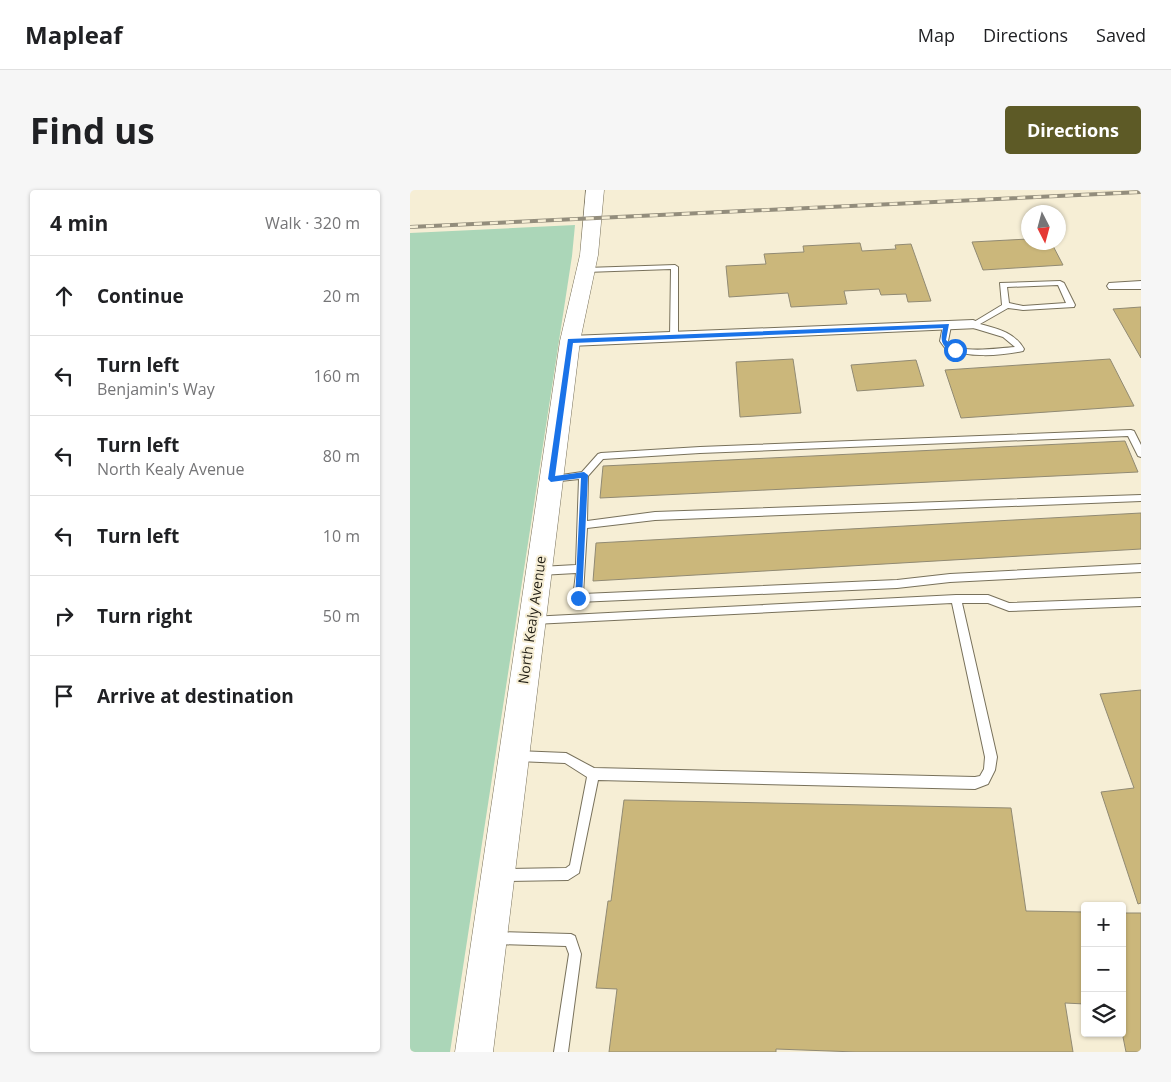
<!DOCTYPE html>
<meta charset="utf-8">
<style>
:root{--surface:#fff;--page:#f6f6f6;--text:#202124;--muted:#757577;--line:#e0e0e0;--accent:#5d5a26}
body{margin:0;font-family:"Open Sans",sans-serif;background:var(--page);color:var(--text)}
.controls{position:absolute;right:15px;bottom:15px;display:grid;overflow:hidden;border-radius:5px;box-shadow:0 1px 4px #0004}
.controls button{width:45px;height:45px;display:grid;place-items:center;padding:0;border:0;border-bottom:1px solid var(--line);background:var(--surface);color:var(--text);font:25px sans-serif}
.compass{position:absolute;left:611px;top:15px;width:45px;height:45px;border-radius:50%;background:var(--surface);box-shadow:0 1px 4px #0004;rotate:174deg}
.stop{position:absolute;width:15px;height:15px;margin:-11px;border:4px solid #1a73e8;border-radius:50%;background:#fff}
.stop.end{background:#1a73e8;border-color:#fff;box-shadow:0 1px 5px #0008}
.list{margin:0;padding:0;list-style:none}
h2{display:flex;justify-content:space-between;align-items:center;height:65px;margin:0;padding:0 20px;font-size:21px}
h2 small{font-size:16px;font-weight:400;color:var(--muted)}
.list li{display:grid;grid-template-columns:32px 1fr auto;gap:15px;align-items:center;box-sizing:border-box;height:80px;padding:0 20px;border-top:1px solid var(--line)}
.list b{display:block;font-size:19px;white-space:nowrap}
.list p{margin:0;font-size:16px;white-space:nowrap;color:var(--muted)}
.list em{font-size:16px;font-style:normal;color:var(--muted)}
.icon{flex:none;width:28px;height:28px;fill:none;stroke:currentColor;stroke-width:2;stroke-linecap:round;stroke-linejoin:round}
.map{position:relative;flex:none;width:731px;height:862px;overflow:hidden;border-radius:5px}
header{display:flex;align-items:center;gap:30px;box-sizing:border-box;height:70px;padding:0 25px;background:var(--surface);border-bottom:1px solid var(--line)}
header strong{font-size:24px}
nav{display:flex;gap:28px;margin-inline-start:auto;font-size:18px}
.intro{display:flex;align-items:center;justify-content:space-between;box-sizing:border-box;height:120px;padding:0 30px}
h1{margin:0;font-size:35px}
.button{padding:12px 22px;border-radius:5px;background:var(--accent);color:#fff;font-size:18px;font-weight:700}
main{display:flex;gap:30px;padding:0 30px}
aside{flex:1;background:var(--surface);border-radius:5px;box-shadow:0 1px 4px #0004}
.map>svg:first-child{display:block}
.green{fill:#abd6b8}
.building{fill:#cbb77b;stroke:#918a73}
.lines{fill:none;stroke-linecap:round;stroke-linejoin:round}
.lane-casing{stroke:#78715b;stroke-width:2}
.street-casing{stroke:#78715b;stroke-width:2}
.secondary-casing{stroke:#78715b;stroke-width:1}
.lane{fill:#fff;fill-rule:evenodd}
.street{fill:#fff;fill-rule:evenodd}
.secondary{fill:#fff;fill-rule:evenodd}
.rail-casing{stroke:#938d7c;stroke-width:4}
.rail{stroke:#f6eed5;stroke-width:2.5;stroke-dasharray:8;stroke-linecap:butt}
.route{fill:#1a73e8}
.labels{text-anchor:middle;stroke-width:4;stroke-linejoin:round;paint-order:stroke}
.street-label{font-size:14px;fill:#221f16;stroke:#f6eed5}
</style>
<header>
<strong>Mapleaf</strong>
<nav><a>Map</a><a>Directions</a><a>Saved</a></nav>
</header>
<div class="intro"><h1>Find us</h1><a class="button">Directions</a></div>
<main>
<aside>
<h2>4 min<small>Walk · 320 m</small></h2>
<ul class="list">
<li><svg class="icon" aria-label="ahead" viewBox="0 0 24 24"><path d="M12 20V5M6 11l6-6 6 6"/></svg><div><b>Continue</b></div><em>20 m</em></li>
<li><svg class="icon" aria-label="left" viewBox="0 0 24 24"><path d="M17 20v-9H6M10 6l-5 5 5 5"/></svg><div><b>Turn left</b><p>Benjamin's Way</p></div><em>160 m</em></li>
<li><svg class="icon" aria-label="left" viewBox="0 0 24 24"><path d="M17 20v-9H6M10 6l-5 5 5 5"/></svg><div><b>Turn left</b><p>North Kealy Avenue</p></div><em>80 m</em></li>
<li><svg class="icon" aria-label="left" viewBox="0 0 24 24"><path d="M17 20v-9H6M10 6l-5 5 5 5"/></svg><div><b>Turn left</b></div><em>10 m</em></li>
<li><svg class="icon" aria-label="right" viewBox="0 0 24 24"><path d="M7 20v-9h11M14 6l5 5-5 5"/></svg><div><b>Turn right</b></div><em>50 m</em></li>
<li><svg class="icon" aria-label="arrive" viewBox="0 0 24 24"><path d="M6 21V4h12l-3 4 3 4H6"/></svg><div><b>Arrive at destination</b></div></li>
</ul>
</aside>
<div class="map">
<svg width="731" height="862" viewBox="0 0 731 862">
<rect width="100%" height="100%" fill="#f6eed5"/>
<!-- green -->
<polygon class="green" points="165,35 162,66 40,862 0,862 0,43"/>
<!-- building -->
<g class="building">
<polygon points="618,49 618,52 641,52 653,75 573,80 562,52"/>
<polygon points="450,53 452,61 486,59 485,55 501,54 521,111 498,112 496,104 471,105 469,99 434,101 437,114 381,117 378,103 319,107 316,76 356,74 354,64 394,62 393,56"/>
<polygon points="731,117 731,168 703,119"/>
<polygon points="383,169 391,223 330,227 326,172"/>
<polygon points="700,169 724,216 551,228 535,180"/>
<polygon points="506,170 514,196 447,201 441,175"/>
<polygon points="715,251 728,282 190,308 193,276"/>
<polygon points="731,323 731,359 183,391 186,353"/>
<polygon points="731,500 731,713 728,714 691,602 724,598 690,504"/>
<polygon points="214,610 601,618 616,721 675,722 675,814 655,813 663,862 446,862 366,859 366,862 199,862 207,799 186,798 198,711 201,711"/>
<polygon points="712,723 731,723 731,862 716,862 712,842"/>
</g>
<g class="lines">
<defs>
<g id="lane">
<polygon points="265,75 268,77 268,147 264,149 260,147 261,79 176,82 172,80 176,78"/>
<path d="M650,91L654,93L665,115L664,117L613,120L598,118L570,134C588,139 604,142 614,159L613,161C589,166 558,168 535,158L530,151L533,136L537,134L541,136L538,151C547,165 589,158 605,157L593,147L560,137L559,135L592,115L590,93ZM648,95L656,113L613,116L599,113L597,97Z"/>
<polygon points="721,240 724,241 731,255 731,267 728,266 718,246 290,263 193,269 178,286 177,331 245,322 731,305 731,311 245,330 177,338 173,404 487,390 540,384 731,374 731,382 540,392 487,398 168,412 165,411 163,408 166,383 130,385 127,384 125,381 127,378 130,377 166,375 169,289 141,292 137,289 138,287 172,282 188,264 191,263 290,257"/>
<polygon points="546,405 578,405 599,413 731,408 731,416 599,421 578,413 552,413 587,567 585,580 578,594 565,599 188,590 169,683 158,690 92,691 88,689 86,685 88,681 92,679 156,678 160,675 177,587 155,573 107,571 103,570 101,566 103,562 107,561 156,563 184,578 565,587 570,586 574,579 575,567 542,413 124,434 120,433 119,430 120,427"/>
<polygon points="85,742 161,744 165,746 171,764 158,862 144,862 159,764 156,756 85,754 81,752 79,748 81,744"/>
</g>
<g id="street">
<polygon points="731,91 731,99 699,99 697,96 699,93"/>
<polygon points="563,130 568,132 570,135 568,138 160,156 155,155 152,151 155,147 160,146"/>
</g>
<polygon id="secondary" points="176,0 194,0 188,65 170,151 83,862 45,862 150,151 170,65"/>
</defs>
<!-- lane casing -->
<use href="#lane" class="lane-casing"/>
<!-- street casing -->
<use href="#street" class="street-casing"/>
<!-- secondary casing -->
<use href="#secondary" class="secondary-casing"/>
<!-- lane -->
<use href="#lane" class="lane"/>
<!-- street -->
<use href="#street" class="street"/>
<!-- secondary -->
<use href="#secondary" class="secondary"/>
<defs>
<polyline id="rail" points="0,37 731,2"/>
</defs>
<!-- rail casing -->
<use href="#rail" class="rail-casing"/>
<!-- rail -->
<use href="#rail" class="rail"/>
</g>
<!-- route -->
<path class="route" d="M539,134L536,150L547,159V162L545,163C531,156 530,152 533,138L163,153L145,286L174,282L178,285L172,408L168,411L165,410L171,288L141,292L138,289L158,149Z"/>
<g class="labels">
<!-- street labels -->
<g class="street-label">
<text transform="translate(122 430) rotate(-82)" y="5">North Kealy Avenue</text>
</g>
</g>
</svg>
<div class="controls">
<button>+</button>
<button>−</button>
<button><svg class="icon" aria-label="layers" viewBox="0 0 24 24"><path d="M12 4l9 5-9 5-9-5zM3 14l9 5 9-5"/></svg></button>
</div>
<svg class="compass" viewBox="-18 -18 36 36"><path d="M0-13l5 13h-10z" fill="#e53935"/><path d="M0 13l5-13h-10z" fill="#757577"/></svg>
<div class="stop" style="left:545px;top:160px"></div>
<div class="stop end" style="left:168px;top:408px"></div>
</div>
</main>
